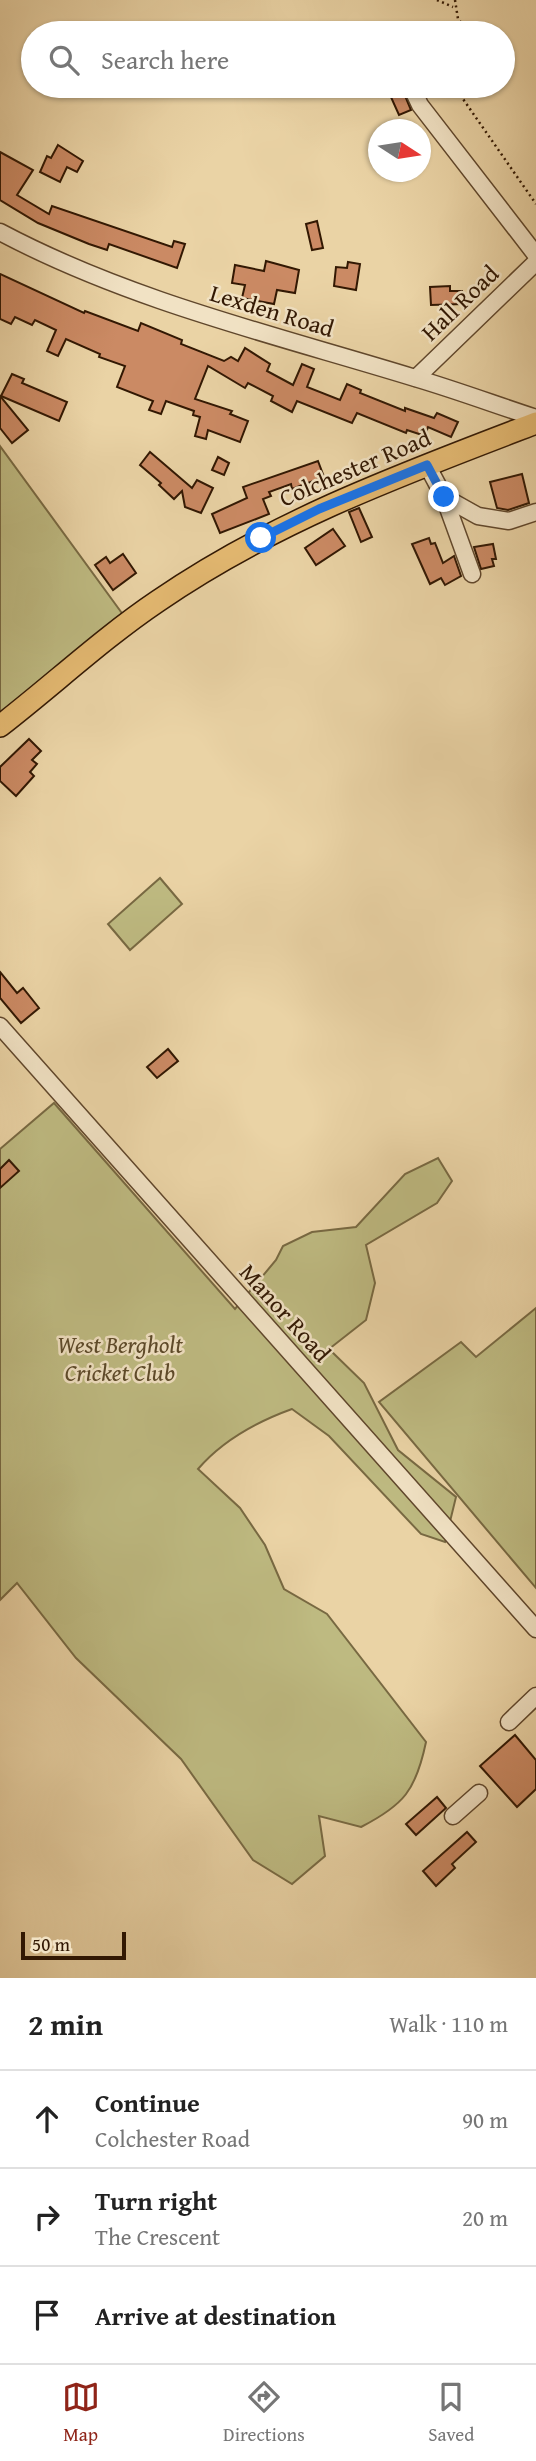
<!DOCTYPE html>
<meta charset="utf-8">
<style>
:root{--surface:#fff;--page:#f6f6f6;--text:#222;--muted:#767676;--line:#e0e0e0;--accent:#8f2418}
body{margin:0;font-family:"Gentium Book Plus",serif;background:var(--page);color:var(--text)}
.compass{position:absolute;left:368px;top:119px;width:63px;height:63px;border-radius:50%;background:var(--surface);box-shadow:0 2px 5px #0004;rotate:102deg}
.scale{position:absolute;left:21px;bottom:18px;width:105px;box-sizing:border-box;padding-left:7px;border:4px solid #321803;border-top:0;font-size:19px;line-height:24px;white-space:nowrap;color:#321803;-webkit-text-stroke:5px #f1e2c4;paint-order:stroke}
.stop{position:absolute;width:21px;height:21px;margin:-16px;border:5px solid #1a73e8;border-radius:50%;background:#fff}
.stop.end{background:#1a73e8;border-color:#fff;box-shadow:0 2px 7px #0008}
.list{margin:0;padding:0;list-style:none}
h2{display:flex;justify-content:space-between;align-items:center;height:91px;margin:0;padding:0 28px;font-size:30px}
h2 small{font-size:23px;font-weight:400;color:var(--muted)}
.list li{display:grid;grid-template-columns:46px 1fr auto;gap:21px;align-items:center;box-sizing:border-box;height:98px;padding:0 28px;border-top:2px solid var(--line)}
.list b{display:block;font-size:26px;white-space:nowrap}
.list p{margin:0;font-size:23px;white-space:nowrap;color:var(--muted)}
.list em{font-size:23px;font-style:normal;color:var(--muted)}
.icon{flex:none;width:38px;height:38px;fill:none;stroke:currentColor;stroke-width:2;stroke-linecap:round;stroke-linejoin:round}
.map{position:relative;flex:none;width:536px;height:1978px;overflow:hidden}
.search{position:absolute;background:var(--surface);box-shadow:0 2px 5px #0004;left:21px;right:21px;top:21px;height:77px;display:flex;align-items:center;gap:18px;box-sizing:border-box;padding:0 24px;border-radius:38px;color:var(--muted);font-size:26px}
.sheet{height:385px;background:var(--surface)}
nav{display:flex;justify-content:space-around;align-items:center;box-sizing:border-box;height:98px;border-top:2px solid var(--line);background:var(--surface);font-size:19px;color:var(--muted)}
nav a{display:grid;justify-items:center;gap:4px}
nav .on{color:var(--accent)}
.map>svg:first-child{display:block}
.green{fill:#beba81;stroke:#786942;stroke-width:2}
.building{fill:#cb8a64;stroke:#321803;stroke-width:2}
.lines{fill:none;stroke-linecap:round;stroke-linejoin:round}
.minor-casing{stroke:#60472c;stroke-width:19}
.major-casing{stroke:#321803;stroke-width:24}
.path{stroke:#321803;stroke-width:2.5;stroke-dasharray:2 3.5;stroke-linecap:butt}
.minor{stroke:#f1e2c4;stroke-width:16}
.major{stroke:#e5ba72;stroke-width:21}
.route{stroke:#1a73e8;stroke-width:9}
.labels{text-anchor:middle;stroke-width:5;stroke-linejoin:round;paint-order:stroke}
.street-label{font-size:24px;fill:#321803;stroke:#f1e2c4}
.park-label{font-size:24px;font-style:italic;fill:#5c4929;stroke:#f1e2c4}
</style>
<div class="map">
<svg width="536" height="1978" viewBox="0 0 536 1978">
<rect width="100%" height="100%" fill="#ead3a5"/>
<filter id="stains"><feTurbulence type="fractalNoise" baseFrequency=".00286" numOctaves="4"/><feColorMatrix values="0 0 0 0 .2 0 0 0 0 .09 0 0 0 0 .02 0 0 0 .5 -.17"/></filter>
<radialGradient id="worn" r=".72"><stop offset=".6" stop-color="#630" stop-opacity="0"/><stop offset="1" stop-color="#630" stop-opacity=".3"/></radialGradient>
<!-- green -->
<g class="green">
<polygon points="0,446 124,616 0,714"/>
<polygon points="160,878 182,904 130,950 108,924"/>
<path d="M54,1103L235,1309L276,1260L283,1246L312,1232L356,1227L405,1174L438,1158L452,1181L437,1203L366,1245L375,1283L366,1320L329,1349L364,1383L398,1450L456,1497L445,1542L421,1534L329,1436L292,1409C256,1422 223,1440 198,1469L240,1508L265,1545L284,1589L327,1614L426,1742C416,1790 404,1805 361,1827L319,1816L325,1856L292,1884L253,1860L181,1759L76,1658L17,1583L0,1600V1149Z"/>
<polygon points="536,1308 536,1588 379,1402 461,1342 476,1357"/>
</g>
<!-- building -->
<g class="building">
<polygon points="386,86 401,86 411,110 399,115"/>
<polygon points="58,145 83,161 77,172 67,167 60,182 40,172 47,156 51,158"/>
<polygon points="0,152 33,170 17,195 49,214 52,206 172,247 174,241 185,244 177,268 109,244 107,250 89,244 38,223 0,200"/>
<polygon points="317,221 323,248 312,250 306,224"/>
<polygon points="266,261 299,270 295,293 277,290 274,304 242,298 245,285 232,283 235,265 264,271"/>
<polygon points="348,262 360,264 356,290 334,286 336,267 347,268"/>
<polygon points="0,274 84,313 85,311 138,331 141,323 182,340 181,344 224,361 231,357 238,361 245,348 270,364 267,371 293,385 302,364 314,369 307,387 340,400 347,384 361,390 360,393 405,411 405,408 434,418 437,413 458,422 451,437 428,427 425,436 407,430 406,433 357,413 352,423 297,401 292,412 271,401 273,396 248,383 245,388 208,366 195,399 232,411 230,414 248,421 240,442 208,430 206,439 195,436 200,417 193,415 194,411 166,401 161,414 149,410 153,401 117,387 125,366 99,357 100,354 66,339 58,356 47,351 56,330 35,320 32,325 15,317 11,324 0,319"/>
<polygon points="450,286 450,291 462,291 463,304 431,305 430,287"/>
<polygon points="12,374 24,379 22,383 67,402 59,421 1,396"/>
<polygon points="0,396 28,430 12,443 0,428"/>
<polygon points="150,452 192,488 197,480 213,488 201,513 185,507 182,491 174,499 159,485 161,483 140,465"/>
<polygon points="218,457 229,463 224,475 212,470"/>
<polygon points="318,461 324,477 292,489 291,484 269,492 271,496 263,499 269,514 220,533 212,514 247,498 243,487"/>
<polygon points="522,474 529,503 508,510 497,508 490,482"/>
<polygon points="359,508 372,537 361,542 349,512"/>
<polygon points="333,529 345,546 316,565 305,548"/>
<polygon points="429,538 431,544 435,543 443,563 454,556 461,576 445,585 441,578 430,584 412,544"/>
<polygon points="493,544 496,559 492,559 494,566 481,569 474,547"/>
<polygon points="123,554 136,573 113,590 95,565 106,557 110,563"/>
<polygon points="29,739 41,751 32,760 37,764 30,772 34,776 16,796 0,781 0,767"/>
<polygon points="0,972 17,993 23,988 39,1008 21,1023 0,998"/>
<polygon points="168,1049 178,1061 157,1078 147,1067"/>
<polygon points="9,1160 19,1171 0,1188 0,1169"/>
<polygon points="515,1735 536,1760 536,1789 517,1807 480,1766"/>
<polygon points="437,1797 446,1808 416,1835 406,1824"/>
<polygon points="467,1832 476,1842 452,1864 455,1868 436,1886 423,1871"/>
</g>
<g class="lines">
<defs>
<g id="minor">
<polyline points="411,86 420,105 536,255"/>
<path d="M0,232C130,301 275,335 415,378C456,390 496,405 536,418"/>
<polyline points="416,378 536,262"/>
<polyline points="427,465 444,497 478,516 509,521 536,512"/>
<polyline points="444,497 472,574"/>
<polyline points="0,1026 536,1629"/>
<polyline points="509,1722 536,1696"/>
<polyline points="453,1816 479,1793"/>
</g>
<path id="major" d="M0,726C53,685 103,638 158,601C274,521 405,473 536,423"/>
</defs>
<!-- minor casing -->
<use href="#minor" class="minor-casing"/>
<!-- major casing -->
<use href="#major" class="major-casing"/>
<!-- path -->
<g class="path">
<polyline points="437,0 453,7"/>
<polyline points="455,0 458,19 470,33"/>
<polyline points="454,86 536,204"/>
</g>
<!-- minor -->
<use href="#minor" class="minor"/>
<!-- major -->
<use href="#major" class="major"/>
</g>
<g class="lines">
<!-- route -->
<polyline class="route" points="261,538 319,509 427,465 444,497"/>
</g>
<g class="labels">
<!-- street labels -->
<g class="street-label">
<text transform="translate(460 303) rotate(-44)" y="8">Hall Road</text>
<text transform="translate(272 311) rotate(17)" y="8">Lexden Road</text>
<text transform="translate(355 468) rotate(-23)" y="8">Colchester Road</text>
<text transform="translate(285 1313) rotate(48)" y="8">Manor Road</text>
</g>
<!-- park labels -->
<g class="park-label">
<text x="120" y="1353">West Bergholt<tspan x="120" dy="28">Cricket Club</tspan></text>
</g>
</g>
<rect width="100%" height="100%" filter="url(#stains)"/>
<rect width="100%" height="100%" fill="url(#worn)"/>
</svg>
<svg class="compass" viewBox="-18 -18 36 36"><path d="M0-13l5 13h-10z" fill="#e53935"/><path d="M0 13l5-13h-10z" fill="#767676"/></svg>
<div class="scale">50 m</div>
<div class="stop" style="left:261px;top:538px"></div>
<div class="stop end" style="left:444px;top:497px"></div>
<div class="search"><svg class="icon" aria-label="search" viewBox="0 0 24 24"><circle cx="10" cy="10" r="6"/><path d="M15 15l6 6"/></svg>Search here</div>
</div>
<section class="sheet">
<h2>2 min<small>Walk · 110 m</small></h2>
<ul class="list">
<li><svg class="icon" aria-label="ahead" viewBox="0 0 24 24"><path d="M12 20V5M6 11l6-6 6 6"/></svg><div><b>Continue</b><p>Colchester Road</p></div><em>90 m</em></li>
<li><svg class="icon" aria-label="right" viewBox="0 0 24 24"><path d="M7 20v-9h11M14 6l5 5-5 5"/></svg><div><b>Turn right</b><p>The Crescent</p></div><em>20 m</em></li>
<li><svg class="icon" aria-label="arrive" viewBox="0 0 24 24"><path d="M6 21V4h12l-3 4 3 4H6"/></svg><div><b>Arrive at destination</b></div></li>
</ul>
</section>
<nav>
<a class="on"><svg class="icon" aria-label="map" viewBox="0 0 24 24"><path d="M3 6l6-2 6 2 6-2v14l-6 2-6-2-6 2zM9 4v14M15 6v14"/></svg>Map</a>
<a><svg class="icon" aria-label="directions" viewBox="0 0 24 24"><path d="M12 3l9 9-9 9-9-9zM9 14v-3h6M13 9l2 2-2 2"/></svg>Directions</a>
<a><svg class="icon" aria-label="saved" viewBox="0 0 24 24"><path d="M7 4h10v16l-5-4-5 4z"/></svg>Saved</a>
</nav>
